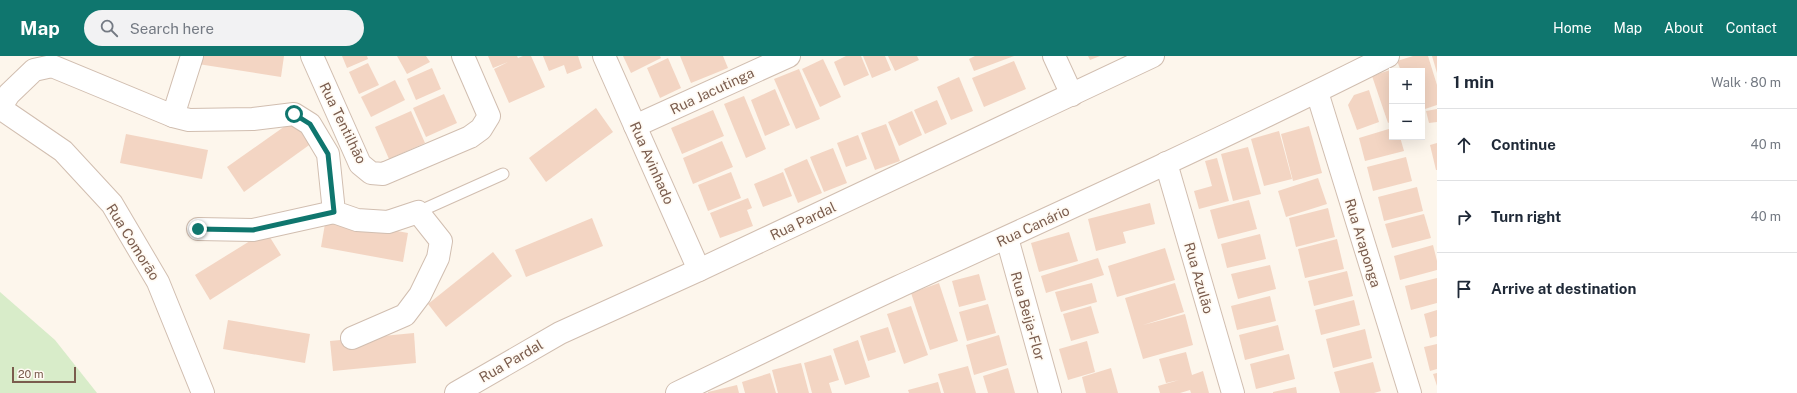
<!DOCTYPE html>
<meta charset="utf-8">
<style>
:root{--surface:#fff;--page:#f2f2f3;--text:#1f2937;--muted:#747a83;--line:#e0e1e3;--accent:#0f766e}
body{margin:0;font-family:"Public Sans",sans-serif;background:var(--page);color:var(--text)}
.controls{position:absolute;right:12px;top:12px;display:grid;overflow:hidden;border-radius:0px;box-shadow:0 4px 16px #0002}
.controls button{width:36px;height:36px;display:grid;place-items:center;padding:0;border:0;border-bottom:1px solid var(--line);background:var(--surface);color:var(--text);font:20px sans-serif}
.scale{position:absolute;left:12px;bottom:10px;width:64px;box-sizing:border-box;padding-left:4px;border:2px solid #7a5c4d;border-top:0;font-size:11px;line-height:14px;white-space:nowrap;color:#7a5c4d;-webkit-text-stroke:3px #fffaf3;paint-order:stroke}
.stop{position:absolute;width:12px;height:12px;margin:-9px;border:3px solid #0f766e;border-radius:50%;background:#fff}
.stop.end{background:#0f766e;border-color:#fff;box-shadow:0 1px 4px #0008}
.list{margin:0;padding:0;list-style:none}
h2{display:flex;justify-content:space-between;align-items:center;height:52px;margin:0;padding:0 16px;font-size:17px}
h2 small{font-size:13px;font-weight:400;color:var(--muted)}
.list li{display:grid;grid-template-columns:26px 1fr auto;gap:12px;align-items:center;box-sizing:border-box;height:72px;padding:0 16px;border-top:1px solid var(--line)}
.list b{display:block;font-size:15px;white-space:nowrap}
.list em{font-size:13px;font-style:normal;color:var(--muted)}
.icon{flex:none;width:22px;height:22px;fill:none;stroke:currentColor;stroke-width:2;stroke-linecap:round;stroke-linejoin:round}
.map{position:relative;flex:none;width:1437px;height:337px;overflow:hidden}
header{display:flex;align-items:center;gap:24px;box-sizing:border-box;height:56px;padding:0 20px;background:var(--accent);color:#fff}
header strong{font-size:19px}
nav{display:flex;gap:22px;margin-inline-start:auto;font-size:14px}
.search{width:280px;height:36px;background:var(--page);display:flex;align-items:center;gap:10px;box-sizing:border-box;padding:0 14px;border-radius:22px;color:var(--muted);font-size:15px}
main{display:flex}
aside{flex:1;background:var(--surface)}
.map>svg:first-child{display:block}
.green{fill:#d8ecc9}
.building{fill:#f3d5c3}
.lines{fill:none;stroke-linecap:round;stroke-linejoin:round}
.lane-casing{stroke:#d1beb0;stroke-width:13}
.street-casing{stroke:#d1beb0;stroke-width:24}
.lane{stroke:#fff;stroke-width:11}
.street{stroke:#fff;stroke-width:22}
.route{stroke:#0f766e;stroke-width:5}
.labels{text-anchor:middle;stroke-width:3.5;stroke-linejoin:round;paint-order:stroke}
.street-label{font-size:14px;fill:#7a5c4d;stroke:#fffaf3}
</style>
<header>
<strong>Map</strong>
<div class="search"><svg class="icon" aria-label="search" viewBox="0 0 24 24"><circle cx="10" cy="10" r="6"/><path d="M15 15l6 6"/></svg>Search here</div>
<nav><a>Home</a><a>Map</a><a>About</a><a>Contact</a></nav>
</header>
<main>
<div class="map">
<svg width="1437" height="337" viewBox="0 0 1437 337">
<rect width="100%" height="100%" fill="#fdf6ec"/>
<!-- green -->
<polygon class="green" points="0,236 55,284 97,337 0,337"/>
<!-- building -->
<g class="building">
<polygon points="199,0 284,0 281,21 198,8"/>
<polygon points="342,0 367,0 368,3 347,12"/>
<polygon points="397,0 426,0 430,6 407,18"/>
<polygon points="488,0 517,0 518,2 523,0 531,0 545,31 509,47 494,13 508,6 493,12"/>
<polygon points="543,0 578,0 582,12 567,18 564,9 549,15"/>
<polygon points="623,0 660,0 661,2 631,17"/>
<polygon points="680,0 723,0 728,12 691,27"/>
<polygon points="846,0 861,0 869,19 844,30 834,6"/>
<polygon points="863,0 885,0 891,14 872,22"/>
<polygon points="888,0 917,0 919,4 895,15"/>
<polygon points="975,0 1014,0 974,15 969,3"/>
<polygon points="1088,0 1100,0 1090,4"/>
<polygon points="1413,0 1428,0 1437,29 1437,49 1422,54 1422,15 1401,15 1397,5"/>
<polygon points="1432,0 1437,0 1437,17"/>
<polygon points="668,2 681,32 660,42 647,12"/>
<polygon points="823,3 841,41 820,51 802,13"/>
<polygon points="1014,5 1026,33 984,51 972,22"/>
<polygon points="368,7 379,29 359,38 349,16"/>
<polygon points="432,12 441,33 416,44 407,23"/>
<polygon points="1396,12 1397,15 1392,15 1392,65 1388,67 1372,20"/>
<polygon points="799,13 820,63 796,73 774,23"/>
<polygon points="959,21 973,55 951,64 937,31"/>
<polygon points="395,24 405,44 371,61 361,41"/>
<polygon points="775,33 790,69 765,80 751,44"/>
<polygon points="1369,34 1379,66 1357,74 1348,49 1354,39"/>
<polygon points="444,38 457,67 426,81 413,52"/>
<polygon points="744,40 766,93 746,102 724,48"/>
<polygon points="937,44 947,68 925,78 914,54"/>
<polygon points="596,52 613,76 546,126 529,102"/>
<polygon points="1437,53 1437,66 1429,67 1426,55"/>
<polygon points="713,54 724,80 682,98 671,72"/>
<polygon points="411,55 425,87 389,103 375,71"/>
<polygon points="912,55 922,79 899,90 888,66"/>
<polygon points="295,63 312,87 244,136 227,111"/>
<polygon points="886,68 900,105 875,114 861,77"/>
<polygon points="1309,70 1322,117 1293,125 1281,78"/>
<polygon points="1392,72 1392,81 1400,81 1404,95 1365,105 1359,82"/>
<polygon points="1279,75 1292,123 1264,130 1251,83"/>
<polygon points="126,78 208,94 202,123 120,107"/>
<polygon points="858,79 867,103 846,111 837,87"/>
<polygon points="722,85 733,111 693,128 683,102"/>
<polygon points="1437,87 1437,114 1436,114 1430,89"/>
<polygon points="1248,91 1261,138 1233,145 1221,98"/>
<polygon points="833,92 847,127 824,136 810,101"/>
<polygon points="1406,101 1412,125 1373,135 1367,111"/>
<polygon points="1217,102 1229,145 1199,153 1194,135 1212,130 1205,105"/>
<polygon points="807,103 822,137 798,147 784,113"/>
<polygon points="731,116 741,142 708,155 698,129"/>
<polygon points="783,116 792,140 763,151 754,128"/>
<polygon points="1318,122 1327,148 1286,161 1278,135"/>
<polygon points="1417,131 1423,155 1384,165 1378,141"/>
<polygon points="748,142 752,152 747,154 753,170 720,182 710,157"/>
<polygon points="1249,144 1257,173 1218,183 1210,154"/>
<polygon points="1150,147 1155,168 1123,176 1126,187 1096,195 1088,163"/>
<polygon points="1328,152 1335,181 1296,191 1289,162"/>
<polygon points="1424,158 1431,182 1392,192 1385,168"/>
<polygon points="326,162 408,177 403,206 321,191"/>
<polygon points="592,162 603,190 526,221 515,194"/>
<polygon points="266,175 281,199 210,244 195,219"/>
<polygon points="1069,176 1078,205 1039,216 1031,187"/>
<polygon points="1260,178 1266,203 1227,212 1221,188"/>
<polygon points="1337,183 1344,213 1305,222 1298,193"/>
<polygon points="1433,189 1437,205 1437,214 1400,224 1394,200"/>
<polygon points="1165,192 1175,224 1117,241 1108,210"/>
<polygon points="493,196 512,220 446,271 428,248"/>
<polygon points="1098,202 1104,219 1046,237 1041,220"/>
<polygon points="1270,209 1276,233 1238,243 1231,218"/>
<polygon points="1347,215 1353,240 1314,250 1308,225"/>
<polygon points="979,218 986,244 959,251 952,225"/>
<polygon points="1437,222 1437,247 1411,254 1405,230"/>
<polygon points="939,227 958,285 930,294 911,237"/>
<polygon points="1092,227 1097,246 1061,256 1055,236"/>
<polygon points="1175,227 1184,256 1143,269 1185,258 1193,289 1143,303 1125,242"/>
<polygon points="1270,240 1276,265 1237,274 1231,250"/>
<polygon points="1354,244 1360,269 1321,279 1315,254"/>
<polygon points="988,248 996,277 967,285 959,256"/>
<polygon points="911,250 928,299 904,308 887,258"/>
<polygon points="1091,250 1099,277 1071,285 1063,258"/>
<polygon points="1437,254 1437,280 1430,282 1424,258"/>
<polygon points="228,264 310,278 305,307 223,293"/>
<polygon points="1278,269 1284,294 1245,304 1239,279"/>
<polygon points="888,271 896,296 868,305 860,280"/>
<polygon points="1365,273 1372,302 1333,312 1326,283"/>
<polygon points="414,277 416,307 333,315 330,285"/>
<polygon points="999,279 1007,309 974,319 966,289"/>
<polygon points="858,284 870,321 845,329 833,293"/>
<polygon points="1087,285 1095,316 1068,324 1059,293"/>
<polygon points="1437,288 1437,313 1430,315 1424,291"/>
<polygon points="1186,296 1192,319 1203,315 1209,337 1191,337 1190,334 1180,337 1160,337 1158,330 1179,324 1166,327 1159,303"/>
<polygon points="1289,298 1295,323 1256,333 1250,308"/>
<polygon points="831,299 839,324 829,327 832,337 812,337 804,307"/>
<polygon points="1373,306 1381,335 1374,337 1340,337 1334,316"/>
<polygon points="801,307 809,337 778,337 772,314"/>
<polygon points="968,310 976,337 944,337 938,318"/>
<polygon points="1008,312 1015,337 988,337 983,320"/>
<polygon points="1111,312 1118,337 1086,337 1082,321"/>
<polygon points="770,317 776,337 745,337 742,326"/>
<polygon points="1437,317 1437,330 1433,318"/>
<polygon points="938,326 941,337 909,337 908,334"/>
<polygon points="737,329 739,337 708,337 708,336"/>
<polygon points="1296,331 1297,337 1273,337 1273,336"/>
</g>
<g class="lines">
<defs>
<polyline id="lane" points="418,156 503,118"/>
<g id="street">
<polyline points="192,0 173,60 189,64 253,63 294,58 310,68 328,98 334,156 357,164 388,166 418,156 441,185 438,202 420,239 405,259 352,282"/>
<polyline points="312,0 360,108 371,117 383,118 470,81 481,73 489,60 463,0"/>
<polyline points="604,0 699,214"/>
<polyline points="1054,0 1072,39"/>
<polyline points="1317,36 1410,337"/>
<polyline points="0,52 63,95 112,148 158,226 203,337"/>
<polyline points="0,52 9,38 34,14 52,10 173,60"/>
<polyline points="635,70 789,0"/>
<polyline points="1166,107 1233,337"/>
<polyline points="198,173 253,174 334,156"/>
<polyline points="1007,182 1050,337"/>
<polyline points="456,337 560,277 699,214 1153,0"/>
<path d="M677,337C751,302 824,265 898,231C1062,156 1227,81 1388,0"/>
</g>
</defs>
<!-- lane casing -->
<use href="#lane" class="lane-casing"/>
<!-- street casing -->
<use href="#street" class="street-casing"/>
<!-- lane -->
<use href="#lane" class="lane"/>
<!-- street -->
<use href="#street" class="street"/>
</g>
<g class="lines">
<!-- route -->
<polyline class="route" points="198,173 253,174 334,156 328,98 310,68 294,58"/>
</g>
<g class="labels">
<!-- street labels -->
<g class="street-label">
<text transform="translate(712 35) rotate(-25)" y="5">Rua Jacutinga</text>
<text transform="translate(343 67) rotate(64)" y="5">Rua Tentilhão</text>
<text transform="translate(652 107) rotate(66)" y="5">Rua Avinhado</text>
<text transform="translate(803 165) rotate(-25)" y="5">Rua Pardal</text>
<text transform="translate(1033 170) rotate(-25)" y="5">Rua Canário</text>
<text transform="translate(133 186) rotate(58)" y="5">Rua Comorão</text>
<text transform="translate(1363 187) rotate(73)" y="5">Rua Araponga</text>
<text transform="translate(1199 222) rotate(74)" y="5">Rua Azulão</text>
<text transform="translate(1028 260) rotate(74)" y="5">Rua Beija-Flor</text>
<text transform="translate(511 305) rotate(-30)" y="5">Rua Pardal</text>
</g>
</g>
</svg>
<div class="controls">
<button>+</button>
<button>−</button>
</div>
<div class="scale">20 m</div>
<div class="stop" style="left:294px;top:58px"></div>
<div class="stop end" style="left:198px;top:173px"></div>
</div>
<aside>
<h2>1 min<small>Walk · 80 m</small></h2>
<ul class="list">
<li><svg class="icon" aria-label="ahead" viewBox="0 0 24 24"><path d="M12 20V5M6 11l6-6 6 6"/></svg><div><b>Continue</b></div><em>40 m</em></li>
<li><svg class="icon" aria-label="right" viewBox="0 0 24 24"><path d="M7 20v-9h11M14 6l5 5-5 5"/></svg><div><b>Turn right</b></div><em>40 m</em></li>
<li><svg class="icon" aria-label="arrive" viewBox="0 0 24 24"><path d="M6 21V4h12l-3 4 3 4H6"/></svg><div><b>Arrive at destination</b></div></li>
</ul>
</aside>
</main>
